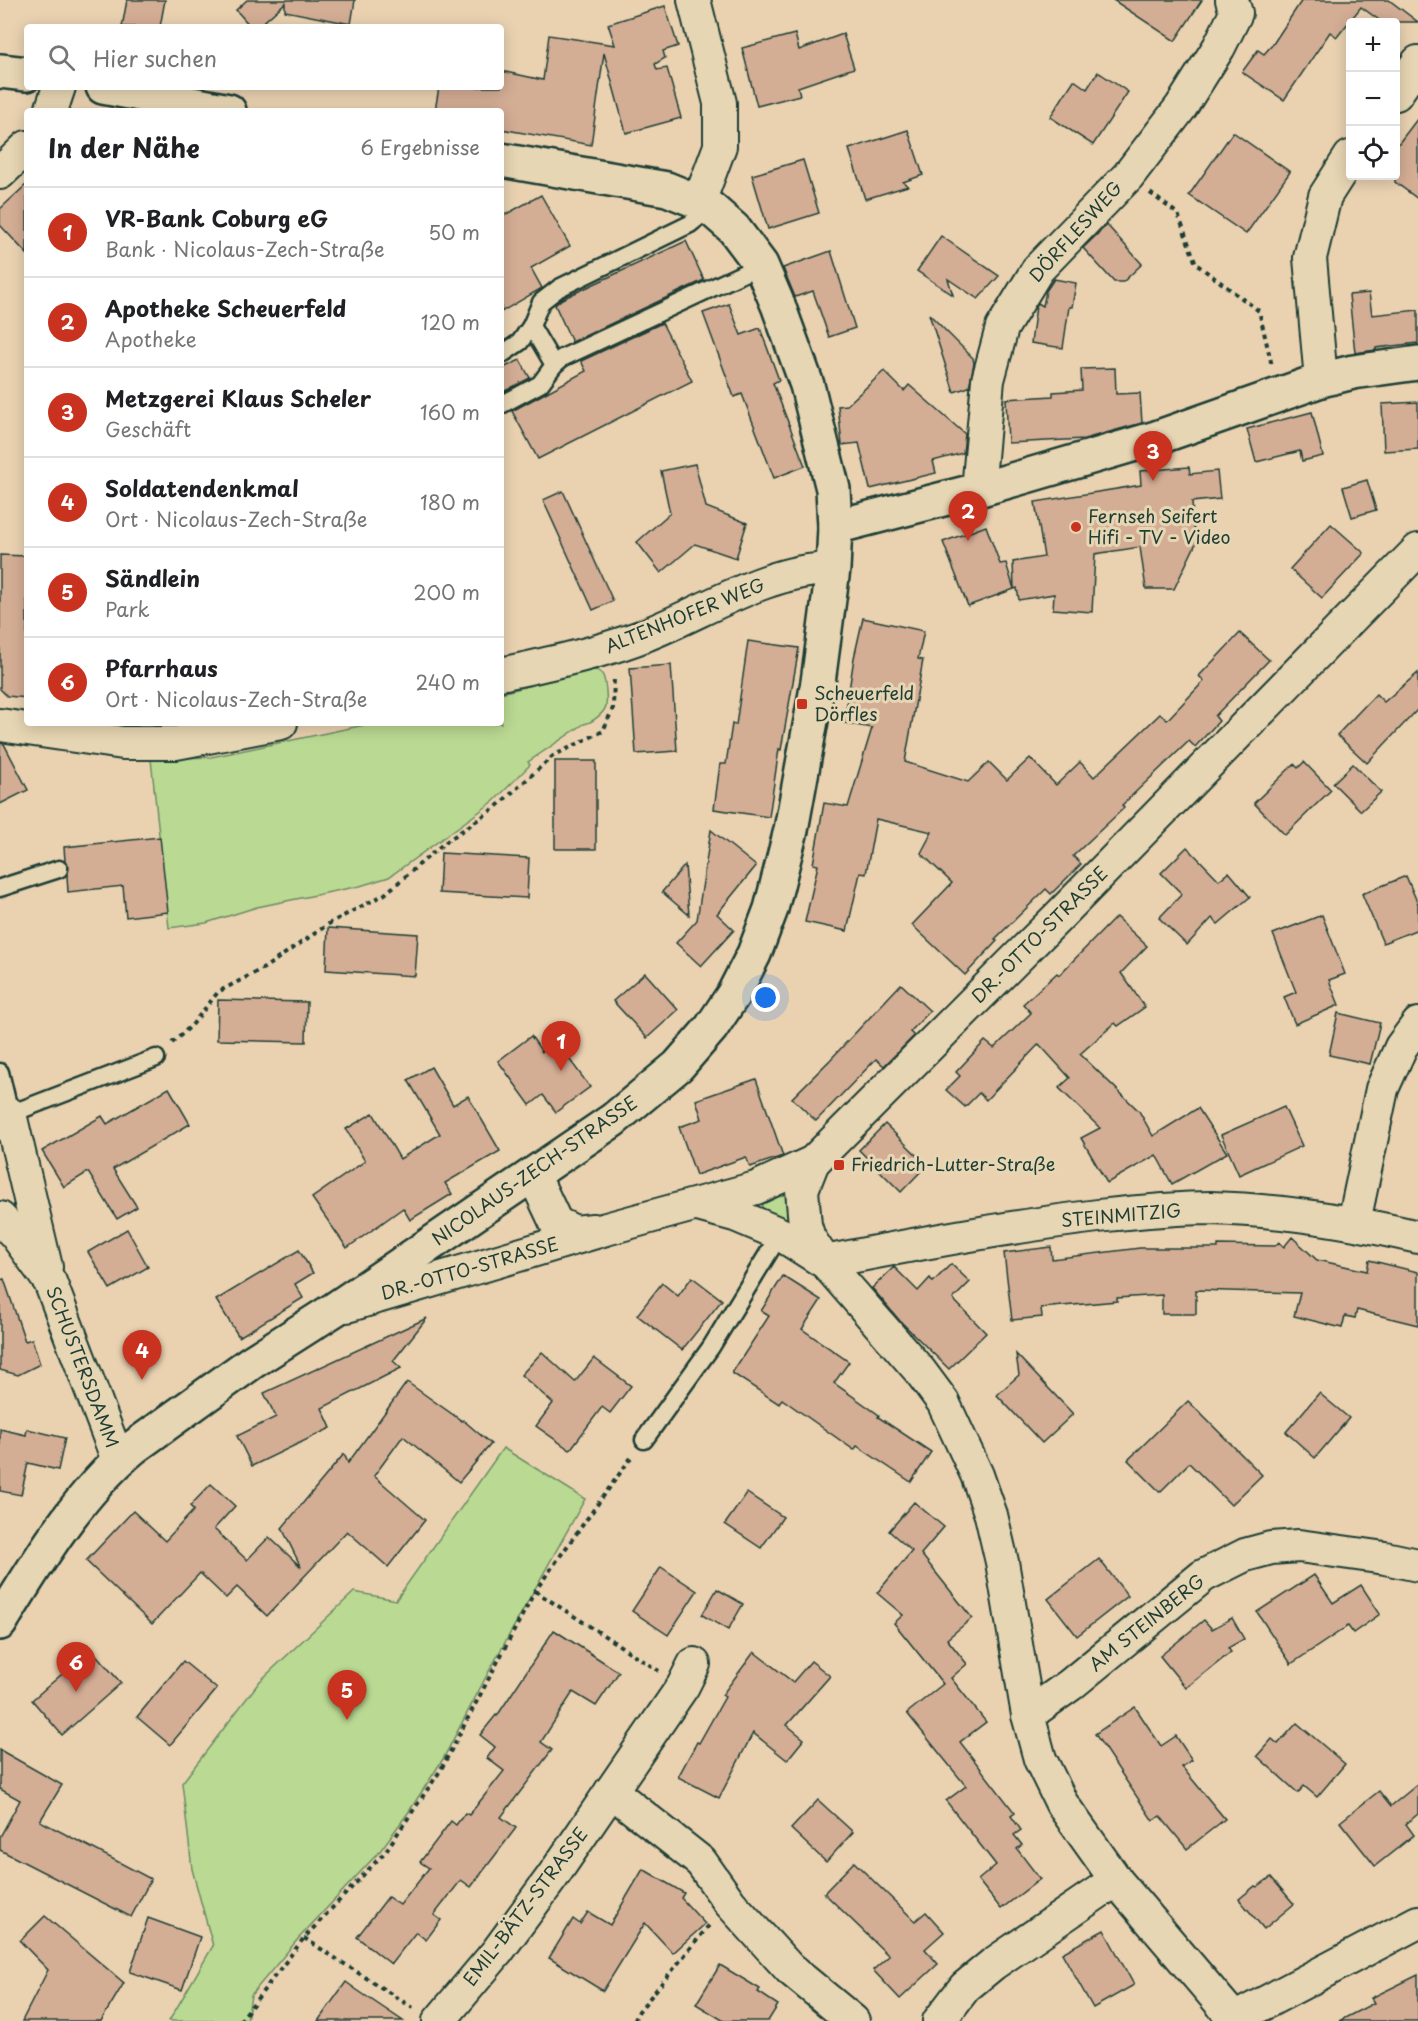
<!DOCTYPE html>
<html lang="de">
<meta charset="utf-8">
<style>
:root{--surface:#fff;--page:#f6f6f6;--text:#202124;--muted:#757577;--line:#e0e0e0;--accent:#c8321e}
body{margin:0;font-family:"Playpen Sans",sans-serif;background:var(--page);color:var(--text)}
.controls{position:absolute;right:18px;top:18px;display:grid;overflow:hidden;border-radius:6px;box-shadow:0 3px 15px #0003}
.controls button{width:54px;height:54px;display:grid;place-items:center;padding:0;border:0;border-bottom:2px solid var(--line);background:var(--surface);color:var(--text);font:30px sans-serif}
.you{position:absolute;left:766px;top:998px;width:21px;height:21px;margin:-15px;border:4px solid #fff;border-radius:50%;background:#1a73e8;box-shadow:0 0 0 9px #1a73e833}
.badge{display:grid;place-items:center;width:39px;height:39px;border-radius:50%;background:var(--accent);color:#fff;font-size:20px;font-weight:700}
.pin{position:absolute;translate:-50% -50px;filter:drop-shadow(0 2px 3px #0008)}
.pin::after{content:'';position:absolute;top:32px;width:21px;height:18px;background:inherit;clip-path:polygon(0 0,100% 0,50% 100%)}
.list{margin:0;padding:0;list-style:none}
h2{display:flex;justify-content:space-between;align-items:center;height:78px;margin:0;padding:0 24px;font-size:26px}
h2 small{font-size:20px;font-weight:400;color:var(--muted)}
.list li{display:grid;grid-template-columns:39px 1fr auto;gap:18px;align-items:center;box-sizing:border-box;height:90px;padding:0 24px;border-top:2px solid var(--line)}
.list b{display:block;font-size:22px;white-space:nowrap}
.list p{margin:0;font-size:20px;white-space:nowrap;color:var(--muted)}
.list em{font-size:20px;font-style:normal;color:var(--muted)}
.icon{flex:none;width:33px;height:33px;fill:none;stroke:currentColor;stroke-width:2;stroke-linecap:round;stroke-linejoin:round}
.map{position:relative;flex:none;width:1418px;height:2021px;overflow:hidden}
.search{position:absolute;background:var(--surface);box-shadow:0 3px 15px #0003;left:24px;top:24px;width:480px;height:66px;display:flex;align-items:center;gap:15px;box-sizing:border-box;padding:0 21px;border-radius:6px;color:var(--muted);font-size:22px}
.panel{position:absolute;background:var(--surface);box-shadow:0 3px 15px #0003;left:24px;top:108px;width:480px;height:618px;border-radius:6px}
.map>svg:first-child{display:block}
.green{fill:#bad992;stroke:#6c8b63;stroke-width:1.5}
.building{fill:#d4ad95;stroke:#1f3d34;stroke-width:1.5}
.lines{fill:none;stroke-linecap:round;stroke-linejoin:round}
.service-casing{stroke:#1f3d34;stroke-width:21}
.minor-casing{stroke:#1f3d34;stroke-width:36}
.tertiary-casing{stroke:#1f3d34;stroke-width:38}
.path{stroke:#1f3d34;stroke-width:4;stroke-dasharray:4.5 4.5;stroke-linecap:butt}
.service{stroke:#e7d6b3;stroke-width:16}
.minor{stroke:#e7d6b3;stroke-width:32}
.tertiary{stroke:#e7d6b3;stroke-width:33}
.poi-dot{fill:#c8321e;stroke:#e7d6b3;stroke-width:2}
.labels{text-anchor:middle;stroke-width:6;stroke-linejoin:round;paint-order:stroke}
.street-label{font-size:18px;fill:#1f3d34;stroke:#e7d6b3}
.poi-label{font-size:18px;fill:#1f3d34;stroke:#e7d6b3;text-anchor:start}
</style>
<div class="map">
<svg width="1418" height="2021" viewBox="0 0 1418 2021">
<rect width="100%" height="100%" fill="#ead2b1"/>
<filter id="ink" filterUnits="userSpaceOnUse"><feTurbulence type="fractalNoise" baseFrequency=".0167" numOctaves="2"/><feDisplacementMap in="SourceGraphic" scale="12" xChannelSelector="R" yChannelSelector="G"/><feConvolveMatrix kernelMatrix="1 2 1 2 8 2 1 2 1" color-interpolation-filters="sRGB"/></filter>
<g filter="url(#ink)">
<!-- green -->
<g class="green">
<path d="M592,670C596,670 597,670 601,673C606,677 607,699 606,706C604,714 591,723 584,724L528,762L530,765L494,801L389,877L360,886L257,907L206,923L169,928L151,759L211,757L374,723H501V693Z"/>
<polygon points="789,1190 793,1213 789,1220 762,1208 763,1203"/>
<polygon points="503,1448 585,1499 488,1673 443,1759 408,1813 380,1851 298,1939 251,1995 247,2021 169,2021 213,1946 192,1869 182,1783 260,1681 354,1592 396,1600"/>
</g>
<!-- building -->
<g class="building">
<polygon points="127,0 165,0 160,27 122,27"/>
<polygon points="247,0 355,0 351,24 285,11 285,3 258,27 251,27 236,10"/>
<polygon points="1113,0 1202,0 1175,41"/>
<polygon points="1302,0 1389,0 1418,22 1382,22 1361,7 1337,37 1330,32 1284,100 1242,72 1258,50 1264,54 1273,44"/>
<polygon points="665,6 678,46 663,51 665,58 655,64 657,70 667,68 681,118 626,133 604,53 591,145 501,129 501,111 435,111 439,87 501,87 501,71 543,80 549,35 615,45 608,24"/>
<polygon points="795,34 799,50 843,34 854,68 798,87 800,95 757,106 742,48"/>
<polygon points="1098,72 1128,92 1093,145 1050,117 1074,80 1087,89"/>
<polygon points="1418,118 1418,199 1395,182 1395,148"/>
<polygon points="908,130 923,175 903,182 908,186 865,199 849,149"/>
<polygon points="1233,132 1290,172 1246,234 1189,195"/>
<polygon points="803,160 819,213 768,229 752,175"/>
<polygon points="27,184 27,254 0,225 0,209"/>
<polygon points="541,195 570,246 531,268 542,288 501,312 501,217"/>
<polygon points="1107,225 1142,264 1123,282 1114,282 1083,248"/>
<polygon points="941,236 999,276 978,299 948,279 953,295 917,271"/>
<polygon points="686,241 704,280 572,342 555,305 562,299"/>
<polygon points="831,251 855,328 829,337 813,291 795,297 783,268"/>
<polygon points="1054,279 1076,283 1072,307 1069,307 1063,348 1031,343 1036,306 1038,303 1043,306 1046,291"/>
<polygon points="1369,293 1372,315 1418,310 1418,343 1376,348 1376,350 1355,353 1349,295"/>
<polygon points="729,304 741,335 760,328 779,380 773,383 805,466 774,478 742,394 734,397 703,313"/>
<polygon points="929,314 973,358 974,363 969,387 954,392"/>
<polygon points="662,323 692,381 538,459 512,411 586,371 581,361"/>
<polygon points="520,360 530,378 503,392 501,389 501,369"/>
<polygon points="1115,368 1116,394 1140,393 1142,423 1084,439 1008,443 1006,399 1053,396 1053,392 1082,390 1081,369"/>
<polygon points="884,371 904,391 909,385 965,434 963,453 933,461 936,473 870,489 859,443 842,445 838,406 847,405"/>
<polygon points="1418,402 1418,449 1384,451 1382,404"/>
<polygon points="1312,412 1323,456 1302,461 1300,451 1256,462 1247,429"/>
<polygon points="695,464 706,507 747,523 736,558 695,544 661,573 637,542 670,513 661,471"/>
<polygon points="1189,467 1190,474 1217,471 1220,499 1192,502 1194,531 1199,537 1174,589 1146,589 1140,547 1095,554 1092,612 1053,609 1054,594 1019,600 1017,588 1014,589 1013,562 1044,557 1035,502 1141,485 1140,471"/>
<polygon points="1367,480 1376,510 1352,517 1343,487"/>
<polygon points="563,491 613,601 593,610 543,500"/>
<polygon points="1331,524 1364,553 1322,598 1290,569"/>
<polygon points="986,526 1000,564 1006,563 1014,589 968,606 943,542"/>
<polygon points="0,555 27,556 27,698 7,696 0,689"/>
<polygon points="863,618 924,631 918,659 923,660 905,762 968,782 989,762 1007,780 1030,758 1056,785 1080,762 1094,777 1160,714 1167,720 1204,681 1199,676 1240,633 1269,660 1215,716 1219,721 1195,747 1189,741 1122,805 1124,808 1073,856 1081,864 1051,894 1046,889 995,939 997,941 965,975 912,925 952,883 921,853 932,832 876,819 866,874 860,873 847,931 805,922 818,865 813,864 824,803 848,807 872,728 844,723 854,658"/>
<polygon points="748,641 799,648 781,750 779,749 769,817 714,809 720,764 726,764 732,724 736,725"/>
<polygon points="671,665 677,751 636,754 630,668"/>
<polygon points="1418,673 1418,709 1367,763 1337,735 1376,694 1384,702"/>
<polygon points="0,743 4,744 28,790 0,804"/>
<rect x="555" y="761" width="41" height="88"/>
<polygon points="1304,762 1331,790 1285,835 1254,803 1294,764 1298,768"/>
<polygon points="1353,764 1381,792 1361,811 1333,783"/>
<polygon points="711,830 756,866 717,914 734,930 701,966 676,943 697,920"/>
<polygon points="160,837 168,912 126,917 123,886 68,892 67,876 69,866 65,861 64,847"/>
<polygon points="1187,847 1219,880 1229,872 1250,897 1218,924 1212,918 1187,945 1159,918 1182,894 1161,873"/>
<polygon points="441,853 529,858 527,898 439,893"/>
<polygon points="685,865 689,915 662,892"/>
<polygon points="1406,876 1418,904 1418,929 1383,943 1362,894"/>
<polygon points="1322,915 1345,974 1329,980 1339,1005 1295,1024 1284,997 1296,992 1273,934"/>
<polygon points="1116,917 1147,946 1121,973 1145,1007 1118,1026 1115,1023 1080,1054 1139,1111 1153,1136 1198,1108 1227,1153 1172,1184 1156,1155 1107,1183 1081,1138 1100,1128 1059,1088 1070,1078 1039,1044 986,1100 979,1093 965,1107 946,1090 960,1076 956,1072 985,1041 994,1048 1031,1013 1023,1004 1057,973 1059,975"/>
<polygon points="328,928 418,934 415,976 326,970"/>
<polygon points="645,973 678,1010 647,1038 613,1001"/>
<polygon points="901,984 930,1011 910,1032 914,1036 884,1066 876,1059 816,1121 792,1098 830,1060"/>
<polygon points="218,1000 307,1002 306,1042 217,1040"/>
<polygon points="1338,1013 1380,1023 1370,1064 1329,1055"/>
<polygon points="531,1036 542,1052 556,1041 590,1087 556,1112 543,1095 530,1105 498,1061"/>
<polygon points="431,1067 453,1105 468,1096 500,1151 445,1183 452,1194 410,1220 403,1208 347,1248 312,1198 365,1161 346,1129 373,1113 400,1159 440,1134 408,1080"/>
<polygon points="756,1079 783,1156 750,1167 746,1157 696,1175 679,1127 702,1119 696,1100"/>
<polygon points="169,1088 190,1124 113,1169 137,1207 117,1219 88,1172 64,1187 42,1151 102,1116 107,1124"/>
<polygon points="1284,1107 1302,1146 1239,1175 1221,1135"/>
<polygon points="885,1124 927,1165 901,1192 859,1150"/>
<polygon points="127,1229 148,1267 110,1289 88,1252"/>
<polygon points="1292,1237 1317,1260 1367,1271 1369,1260 1418,1272 1418,1325 1357,1310 1355,1318 1345,1316 1342,1328 1294,1316 1300,1293 1196,1290 1196,1314 1162,1314 1162,1295 1117,1298 1117,1301 1041,1308 1042,1317 1012,1320 1004,1253 1051,1247 1052,1259 1140,1248 1218,1248 1218,1245 1275,1246 1279,1242 1284,1247"/>
<polygon points="299,1250 313,1273 295,1284 303,1298 239,1337 216,1300"/>
<polygon points="951,1264 970,1282 953,1299 986,1333 949,1369 900,1321 872,1288 894,1267 918,1291 930,1278 933,1282"/>
<polygon points="783,1276 821,1300 802,1329 849,1362 834,1383 879,1415 878,1417 931,1452 911,1482 857,1446 854,1450 782,1399 779,1404 732,1373 769,1316 761,1311"/>
<polygon points="692,1277 722,1300 682,1350 637,1315 662,1283 678,1296"/>
<polygon points="4,1279 25,1341 32,1339 40,1364 18,1375 0,1370 0,1280"/>
<polygon points="427,1318 393,1361 401,1368 322,1408 331,1428 252,1466 237,1436 276,1417 264,1393"/>
<polygon points="542,1352 575,1382 594,1358 631,1386 610,1413 602,1407 570,1450 536,1426 553,1403 521,1375"/>
<polygon points="1016,1354 1073,1414 1042,1443 997,1395 1019,1375"/>
<polygon points="407,1382 462,1421 463,1420 491,1444 459,1482 403,1436 374,1476 425,1520 388,1567 347,1531 267,1616 237,1587 226,1598 200,1573 152,1624 86,1561 133,1511 165,1541 194,1510 190,1506 211,1484 235,1506 214,1529 247,1560 269,1537 301,1567 282,1528 344,1454 348,1463"/>
<polygon points="1319,1393 1349,1418 1315,1458 1286,1432"/>
<polygon points="1188,1401 1262,1475 1231,1505 1189,1463 1160,1492 1128,1460"/>
<polygon points="0,1429 26,1435 27,1429 65,1438 58,1470 28,1463 21,1495 0,1491"/>
<polygon points="747,1493 783,1517 761,1548 725,1524"/>
<polygon points="914,1502 944,1527 921,1554 972,1618 947,1639 967,1664 951,1678 986,1722 960,1742 1015,1813 1011,1816 1021,1830 1014,1835 1022,1845 1017,1849 1040,1879 1001,1909 978,1880 996,1865 946,1801 966,1786 907,1713 943,1684 894,1623 903,1615 877,1593 912,1551 889,1531"/>
<polygon points="1099,1559 1128,1596 1077,1636 1048,1599"/>
<polygon points="661,1567 697,1591 668,1635 632,1611"/>
<polygon points="1314,1575 1333,1603 1361,1585 1380,1614 1353,1633 1348,1626 1291,1664 1257,1612"/>
<polygon points="717,1589 743,1604 728,1630 702,1615"/>
<polygon points="1232,1618 1244,1639 1228,1648 1231,1652 1186,1688 1160,1656 1204,1620 1212,1629"/>
<polygon points="554,1630 619,1672 596,1706 573,1692 541,1742 552,1750 501,1817 516,1828 471,1887 461,1880 434,1915 441,1920 426,1940 416,1932 391,1964 357,1937 388,1897 400,1905 429,1868 420,1862 451,1821 456,1825 465,1813 469,1815 504,1771 487,1758 495,1747 480,1735 496,1715 497,1716"/>
<polygon points="91,1649 121,1683 62,1735 32,1700"/>
<polygon points="754,1652 793,1682 811,1661 830,1676 787,1725 804,1739 787,1760 753,1733 719,1798 678,1777 697,1742 699,1743 725,1697 722,1695"/>
<polygon points="183,1661 217,1689 170,1745 137,1717"/>
<polygon points="1135,1707 1161,1746 1176,1736 1192,1760 1182,1767 1225,1819 1187,1849 1160,1816 1153,1821 1095,1734"/>
<polygon points="1297,1723 1345,1764 1317,1797 1304,1786 1298,1793 1257,1756 1272,1739 1278,1744"/>
<polygon points="0,1750 62,1785 40,1821 151,1879 131,1917 0,1850 0,1837 20,1800 0,1789"/>
<polygon points="1418,1784 1418,1814 1406,1824 1414,1835 1375,1866 1340,1822 1379,1791 1391,1806"/>
<polygon points="818,1800 853,1832 826,1862 791,1829"/>
<polygon points="854,1862 915,1921 926,1912 944,1932 925,1949 938,1964 900,1999 873,1970 889,1956 824,1893"/>
<polygon points="643,1869 684,1893 681,1898 705,1924 673,1953 645,1923 603,1991 549,1958 573,1919 580,1924 588,1912 610,1925"/>
<polygon points="1271,1877 1294,1904 1264,1929 1239,1899 1255,1886 1257,1887"/>
<polygon points="45,1916 124,1983 101,2021 22,2021 48,1970 20,1941"/>
<polygon points="148,1918 200,1937 182,1990 130,1972"/>
<polygon points="1104,1930 1134,1985 1093,2008 1062,1953"/>
<polygon points="720,1965 760,1989 758,1992 778,2005 768,2021 724,2021 696,2004"/>
<polygon points="1418,1975 1418,2021 1339,2021 1374,2003 1371,1998"/>
<polygon points="346,1982 357,1990 403,2021 318,2021"/>
</g>
<g class="lines">
<defs>
<g id="service">
<polyline points="531,326 554,365"/>
<polyline points="501,355 520,342 531,326 541,302 559,288 690,224 710,208"/>
<polyline points="501,405 540,384 554,365 562,358 761,265"/>
<polyline points="0,888 59,869"/>
<polyline points="0,1072 10,1114 156,1058"/>
<polyline points="644,1440 711,1347 780,1234"/>
</g>
<g id="minor">
<polyline points="694,0 720,103 720,146 699,202"/>
<polyline points="1396,94 1418,62"/>
<polyline points="51,111 59,87"/>
<polyline points="0,173 27,147"/>
<polyline points="1321,380 1310,258 1325,196 1350,157"/>
<polyline points="978,490 988,380 1002,328 1038,269 1128,176 1181,107 1219,47 1236,13 1232,0"/>
<path d="M501,674C546,664 591,655 635,639C699,616 764,569 833,569"/>
<polyline points="0,725 123,743 176,743 281,723"/>
<polyline points="10,1114 46,1267"/>
<polyline points="813,1162 802,1190 805,1225 809,1238 825,1262 920,1371 943,1402 977,1475 991,1515 1002,1562 1028,1715 1040,1759 1062,1804 1116,1880 1236,2021"/>
<polyline points="533,1174 556,1223 575,1232 593,1230"/>
<polyline points="698,1205 735,1215 780,1234 821,1260"/>
<polyline points="0,1218 16,1235 50,1282 118,1460"/>
<polyline points="1354,1222 1382,1089 1401,1047 1418,1024"/>
<path d="M825,1262C915,1244 1006,1227 1098,1216C1135,1212 1174,1208 1211,1208C1281,1210 1350,1221 1418,1237"/>
<polyline points="347,1306 606,1229 756,1188 813,1162 1061,914 1418,550"/>
<polyline points="1028,1715 1070,1685 1203,1576 1245,1555 1271,1548 1299,1546 1385,1558 1418,1565"/>
<polyline points="611,1791 701,1862 730,1903 790,1969 853,2021"/>
<polyline points="1234,2019 1418,1922"/>
<polyline points="439,2021 497,1952 553,1876 683,1686 694,1664"/>
<polyline points="939,2021 965,1987 993,1964 1116,1880"/>
</g>
<g id="tertiary">
<polyline points="0,71 27,74"/>
<polyline points="103,87 229,111"/>
<polyline points="835,527 978,490 1156,438 1321,380 1353,372 1418,363"/>
<path d="M0,1623C38,1561 78,1494 134,1447L252,1362L335,1309L613,1120L678,1066L711,1028L733,995L754,954L771,909L791,830L818,682L833,569L835,527L833,489L807,385L778,305L761,265L734,229L710,208L699,202L667,189L501,160"/>
</g>
</defs>
<!-- service casing -->
<use href="#service" class="service-casing"/>
<!-- minor casing -->
<use href="#minor" class="minor-casing"/>
<!-- tertiary casing -->
<use href="#tertiary" class="tertiary-casing"/>
<!-- path -->
<g class="path">
<polyline points="1150,193 1178,214 1196,264 1259,311 1272,366"/>
<polyline points="172,1043 192,1025 218,992 264,968 330,923 385,894 443,844 496,807 553,756 603,731 613,708 614,677"/>
<polyline points="535,1591 659,1671"/>
<polyline points="304,1938 413,2008"/>
<polyline points="240,2021 304,1938 385,1852 440,1771 535,1591 633,1455"/>
<polyline points="634,2021 639,2011 711,1923"/>
</g>
<!-- service -->
<use href="#service" class="service"/>
<!-- minor -->
<use href="#minor" class="minor"/>
<!-- tertiary -->
<use href="#tertiary" class="tertiary"/>
</g>
</g>
<!-- markers -->
<g class="poi-dot">
<circle cx="1076" cy="527" r="6"/>
<rect x="796" y="698" width="12" height="12" rx="3"/>
<rect x="833" y="1159" width="12" height="12" rx="3"/>
</g>
<g class="labels">
<!-- street labels -->
<g class="street-label">
<text transform="translate(1076 232) rotate(-48)" y="6">DÖRFLESWEG</text>
<text transform="translate(685 616) rotate(-22)" y="6">ALTENHOFER WEG</text>
<text transform="translate(1040 935) rotate(-45)" y="6">DR.-OTTO-STRASSE</text>
<text transform="translate(535 1171) rotate(-35)" y="6">NICOLAUS-ZECH-STRASSE</text>
<text transform="translate(1121 1216) rotate(-5)" y="6">STEINMITZIG</text>
<text transform="translate(470 1269) rotate(-16)" y="6">DR.-OTTO-STRASSE</text>
<text transform="translate(82 1367) rotate(69)" y="6">SCHUSTERSDAMM</text>
<text transform="translate(1147 1623) rotate(-39)" y="6">AM STEINBERG</text>
<text transform="translate(526 1907) rotate(-53)" y="6">EMIL-BÄTZ-STRASSE</text>
</g>
<!-- poi labels -->
<g class="poi-label">
<text x="1088" y="523">Fernseh Seifert<tspan x="1088" dy="21">Hifi - TV - Video</tspan></text>
<text x="814" y="700">Scheuerfeld<tspan x="814" dy="21">Dörfles</tspan></text>
<text x="851" y="1171">Friedrich-Lutter-Straße</text>
</g>
</g>
</svg>
<div class="controls">
<button>+</button>
<button>−</button>
<button><svg class="icon" aria-label="locate" viewBox="0 0 24 24"><circle cx="12" cy="12" r="6"/><path d="M12 2v4M12 18v4M2 12h4M18 12h4"/></svg></button>
</div>
<div class="you"></div>
<div class="pin badge" style="left:561px;top:1071px">1</div>
<div class="pin badge" style="left:968px;top:541px">2</div>
<div class="pin badge" style="left:1153px;top:481px">3</div>
<div class="pin badge" style="left:142px;top:1380px">4</div>
<div class="pin badge" style="left:347px;top:1720px">5</div>
<div class="pin badge" style="left:76px;top:1692px">6</div>
<div class="search"><svg class="icon" aria-label="search" viewBox="0 0 24 24"><circle cx="10" cy="10" r="6"/><path d="M15 15l6 6"/></svg>Hier suchen</div>
<section class="panel">
<h2>In der Nähe<small>6 Ergebnisse</small></h2>
<ul class="list">
<li><span class="badge">1</span><div><b>VR-Bank Coburg eG</b><p>Bank · Nicolaus-Zech-Straße</p></div><em>50 m</em></li>
<li><span class="badge">2</span><div><b>Apotheke Scheuerfeld</b><p>Apotheke</p></div><em>120 m</em></li>
<li><span class="badge">3</span><div><b>Metzgerei Klaus Scheler</b><p>Geschäft</p></div><em>160 m</em></li>
<li><span class="badge">4</span><div><b>Soldatendenkmal</b><p>Ort · Nicolaus-Zech-Straße</p></div><em>180 m</em></li>
<li><span class="badge">5</span><div><b>Sändlein</b><p>Park</p></div><em>200 m</em></li>
<li><span class="badge">6</span><div><b>Pfarrhaus</b><p>Ort · Nicolaus-Zech-Straße</p></div><em>240 m</em></li>
</ul>
</section>
</div>
